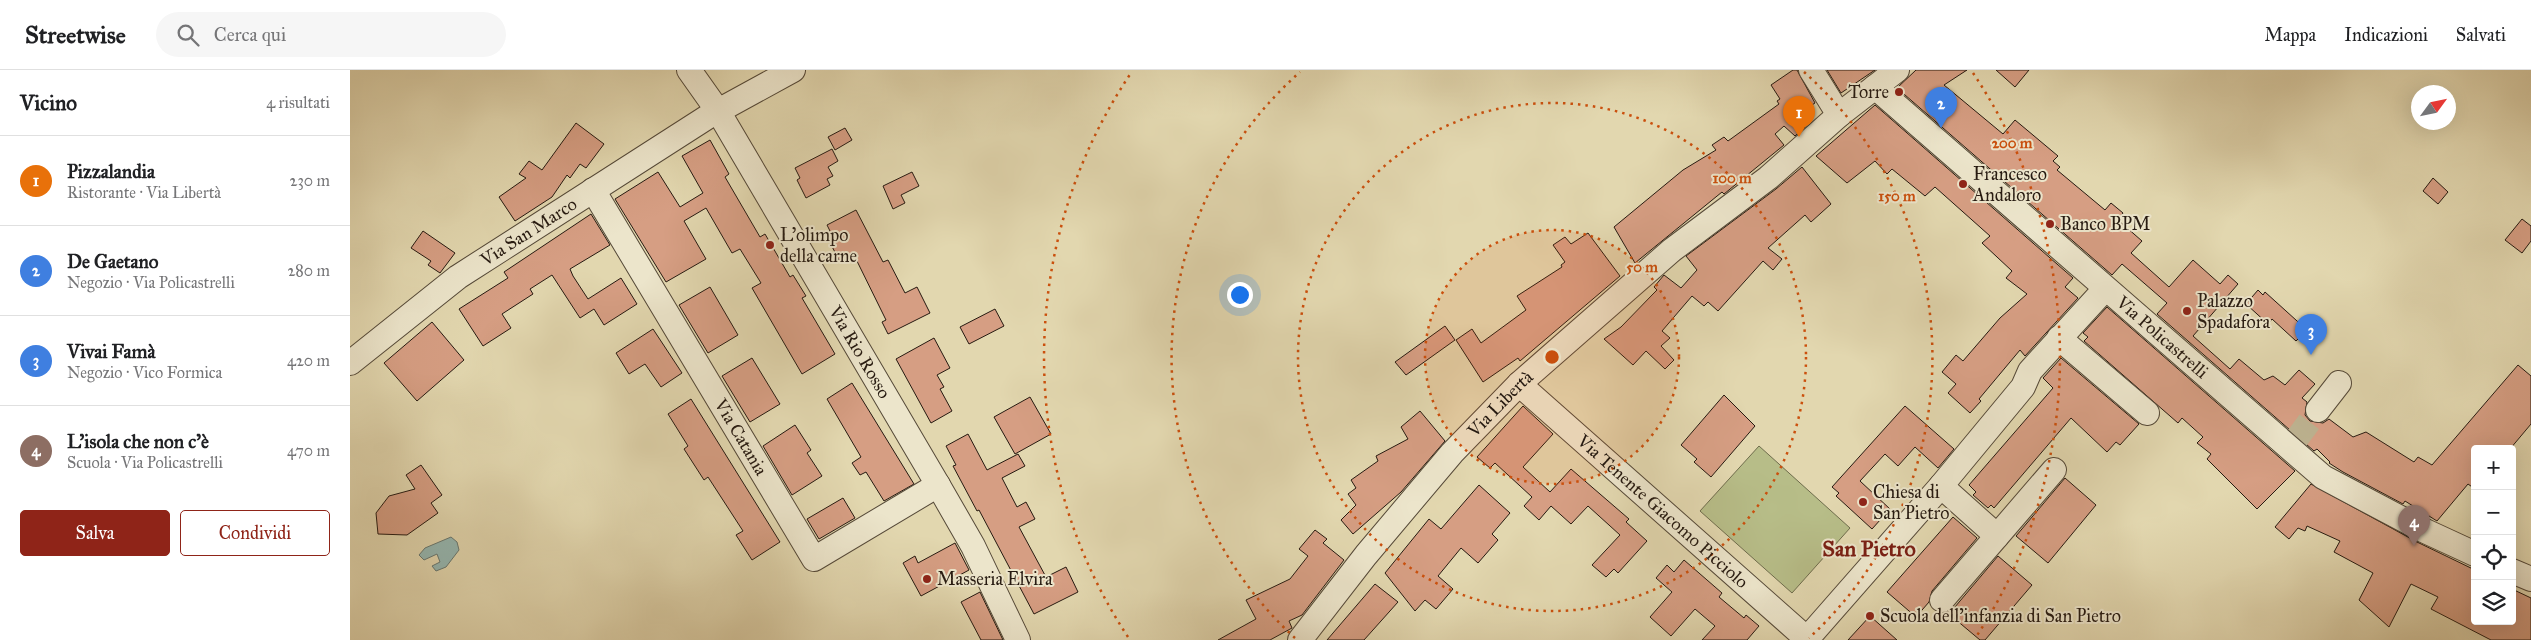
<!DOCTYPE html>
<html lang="it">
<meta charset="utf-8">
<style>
:root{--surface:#fff;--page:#f6f6f6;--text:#202124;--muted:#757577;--line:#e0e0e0;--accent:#8f2418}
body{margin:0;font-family:"IM FELL Great Primer",serif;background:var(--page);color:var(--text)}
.controls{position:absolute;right:15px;bottom:15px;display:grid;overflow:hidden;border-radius:5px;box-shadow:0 5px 20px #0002}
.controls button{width:45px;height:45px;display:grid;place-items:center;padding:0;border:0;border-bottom:1px solid var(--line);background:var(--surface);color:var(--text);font:25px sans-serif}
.compass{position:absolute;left:2061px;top:15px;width:45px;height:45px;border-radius:50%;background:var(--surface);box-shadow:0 5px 20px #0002;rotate:57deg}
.you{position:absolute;left:889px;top:224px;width:18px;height:18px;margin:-12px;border:4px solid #fff;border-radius:50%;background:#1a73e8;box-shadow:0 0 0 8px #1a73e833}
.badge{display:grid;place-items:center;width:32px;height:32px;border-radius:50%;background:var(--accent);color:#fff;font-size:16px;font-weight:700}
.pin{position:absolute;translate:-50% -41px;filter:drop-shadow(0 1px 2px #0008)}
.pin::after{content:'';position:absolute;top:26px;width:18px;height:15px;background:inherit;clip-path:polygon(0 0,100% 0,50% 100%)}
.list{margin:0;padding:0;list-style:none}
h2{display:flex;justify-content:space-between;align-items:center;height:65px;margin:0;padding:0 20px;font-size:21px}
h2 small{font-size:16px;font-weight:400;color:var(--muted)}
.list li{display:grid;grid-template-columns:32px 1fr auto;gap:15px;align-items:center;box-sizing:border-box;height:90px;padding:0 20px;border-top:1px solid var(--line)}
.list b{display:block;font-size:19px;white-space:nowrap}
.list p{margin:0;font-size:16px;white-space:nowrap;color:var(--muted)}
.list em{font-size:16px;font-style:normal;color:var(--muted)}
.actions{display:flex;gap:10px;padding:15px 20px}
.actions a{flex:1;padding:11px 0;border:1px solid var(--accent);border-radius:5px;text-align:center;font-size:18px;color:var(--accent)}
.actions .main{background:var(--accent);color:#fff}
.icon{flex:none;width:28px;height:28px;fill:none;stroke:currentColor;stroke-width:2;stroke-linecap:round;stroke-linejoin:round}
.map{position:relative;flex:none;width:2181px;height:570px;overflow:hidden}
header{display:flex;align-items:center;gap:30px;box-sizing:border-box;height:70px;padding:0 25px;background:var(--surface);border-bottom:1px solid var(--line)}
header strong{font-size:24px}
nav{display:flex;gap:28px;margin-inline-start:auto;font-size:18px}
.search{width:350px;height:45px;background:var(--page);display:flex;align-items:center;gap:12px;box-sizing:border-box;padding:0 18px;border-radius:28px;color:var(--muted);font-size:19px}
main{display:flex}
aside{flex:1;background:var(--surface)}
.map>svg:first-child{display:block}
.green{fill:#b7bd88;stroke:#6e6c4c}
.water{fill:#96b8b2;stroke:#697972}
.building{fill:#d69e83;stroke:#261a11}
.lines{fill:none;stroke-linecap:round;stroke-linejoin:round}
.minor-tunnel{stroke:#bcb18f;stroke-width:24;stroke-dasharray:24 12;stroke-linecap:butt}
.minor-casing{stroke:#554938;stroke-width:26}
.minor{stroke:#ece5cb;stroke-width:24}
.ring{fill:none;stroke:#cb500d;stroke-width:2.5;stroke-dasharray:2.5 5}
.poi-dot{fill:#8f2418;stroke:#ece5cb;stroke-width:2}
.labels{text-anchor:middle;stroke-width:4;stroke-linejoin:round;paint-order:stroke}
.poi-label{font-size:18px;fill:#261a11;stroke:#ece5cb;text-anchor:start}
.street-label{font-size:18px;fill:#261a11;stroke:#ece5cb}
.district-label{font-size:22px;font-weight:bold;fill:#7a1f14;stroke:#ece5cb}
.centre{fill:#cb500d;stroke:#ece5cb;stroke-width:2.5}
.ring-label{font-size:15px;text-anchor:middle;font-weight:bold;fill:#cb500d;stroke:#ece5cb;stroke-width:4;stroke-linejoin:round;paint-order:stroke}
</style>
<header>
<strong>Streetwise</strong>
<div class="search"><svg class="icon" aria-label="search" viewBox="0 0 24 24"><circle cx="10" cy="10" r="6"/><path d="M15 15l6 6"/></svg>Cerca qui</div>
<nav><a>Mappa</a><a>Indicazioni</a><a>Salvati</a></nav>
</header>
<main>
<aside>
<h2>Vicino<small>4 risultati</small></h2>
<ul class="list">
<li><span class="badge" style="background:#e8710a">1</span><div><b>Pizzalandia</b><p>Ristorante · Via Libertà</p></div><em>230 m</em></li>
<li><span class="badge" style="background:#3f7fe0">2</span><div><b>De Gaetano</b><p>Negozio · Via Policastrelli</p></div><em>280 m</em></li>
<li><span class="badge" style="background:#3f7fe0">3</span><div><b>Vivai Famà</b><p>Negozio · Vico Formica</p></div><em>420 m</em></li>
<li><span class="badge" style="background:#8d6e63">4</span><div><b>L'isola che non c'è</b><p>Scuola · Via Policastrelli</p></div><em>470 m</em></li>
</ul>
<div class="actions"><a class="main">Salva</a><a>Condividi</a></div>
</aside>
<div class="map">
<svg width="2181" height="570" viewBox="0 0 2181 570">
<rect width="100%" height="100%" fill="#e2d7af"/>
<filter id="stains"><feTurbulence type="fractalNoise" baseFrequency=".004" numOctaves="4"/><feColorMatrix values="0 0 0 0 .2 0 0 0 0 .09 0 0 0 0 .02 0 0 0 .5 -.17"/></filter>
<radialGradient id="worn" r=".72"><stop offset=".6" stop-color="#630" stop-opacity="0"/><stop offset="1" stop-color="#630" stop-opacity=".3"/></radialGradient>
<!-- green -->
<polygon class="green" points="1409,376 1500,458 1442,523 1350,441"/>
<!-- water -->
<polygon class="water" points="101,467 107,472 109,480 96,497 86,501 82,496 90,492 87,484 74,490 69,485 75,478"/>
<!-- building -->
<g class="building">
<polygon points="1443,0 1447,0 1465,33 1446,45 1455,57 1445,66 1434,56 1425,64 1434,75 1374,124 1372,122 1285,193 1264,157 1333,100 1366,80 1362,75 1374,67 1378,71 1429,34 1427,31 1430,29 1421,15"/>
<polygon points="1477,0 1525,0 1491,23"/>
<polygon points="1566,0 1617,0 1594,15 1653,64 1665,50 1708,86 1703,91 1710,97 1707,100 1755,140 1761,133 1773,143 1768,150 1792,171 1781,183 1819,217 1843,190 1870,214 1878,205 1888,214 1843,266 1880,299 1889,289 1914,310 1923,306 1935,315 1949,300 1965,314 1952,328 1957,332 1955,345 1960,351 1973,353 1979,349 2003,367 2016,362 2064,392 2068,387 2082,395 2168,295 2181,306 2181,354 2160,379 2125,379 2125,419 2118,414 2087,451 2055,431 2053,434 1993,402 1979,393 1980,392 1967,379 1964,381 1807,244 1817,233 1772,194 1762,205 1547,18"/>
<polygon points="1646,0 1679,0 1665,17"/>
<polygon points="1525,35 1723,208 1715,217 1728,228 1675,286 1670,280 1629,329 1631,331 1620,343 1598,323 1606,314 1592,302 1606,285 1613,291 1650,248 1677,224 1656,208 1662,201 1632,173 1640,166 1585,117 1575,126 1542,99 1537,104 1525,91 1497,113 1466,86"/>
<polygon points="226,53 254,74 236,98 230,94 220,108 217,105 202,127 165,151 149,127 176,108 169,104 179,91 192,100"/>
<polygon points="495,58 502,70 485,80 478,67"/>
<polygon points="360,70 379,104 375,107 410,167 415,164 440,207 443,205 456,226 452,228 485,284 452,304 402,218 411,213 390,179 382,183 356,138 334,151 356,189 316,212 265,129 308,102 330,137 353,123 332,86"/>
<polygon points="482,79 488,91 478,97 483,106 477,109 480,115 456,128 447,110 450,108 445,98"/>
<polygon points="1452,97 1481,134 1461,152 1455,145 1418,178 1432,189 1423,200 1413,191 1368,241 1358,232 1354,236 1342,226 1312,261 1320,268 1311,276 1324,290 1315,299 1296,281 1283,295 1254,269 1271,257 1303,224 1307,220 1304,217 1314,205 1331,218 1347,200 1336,186 1426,119"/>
<polygon points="562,102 569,116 551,125 555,133 543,139 533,116"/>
<polygon points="2083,108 2098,122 2088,134 2073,121"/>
<polygon points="506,140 533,192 538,190 555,223 567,217 580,243 538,264 532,252 536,250 503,183 489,190 475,163 480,161 477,155"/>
<polygon points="241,144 260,175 220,199 223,206 238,229 271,208 287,234 254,255 244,239 230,248 202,205 180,219 183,224 152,244 161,258 133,276 109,239 158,208 154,202"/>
<polygon points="2172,149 2181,156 2181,171 2172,183 2155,170"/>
<polygon points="73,161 105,183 90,203 78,195 81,191 61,178"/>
<polygon points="1238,163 1270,206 1170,291 1168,288 1133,312 1106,270 1122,259 1131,273 1176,240 1167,226 1212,197 1211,195 1215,192 1203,175 1215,167 1221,174"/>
<polygon points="360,217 388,265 358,283 329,235"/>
<polygon points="1908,220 1913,225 1915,222 1957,260 1946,271 1922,249 1918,254 1896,234"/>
<polygon points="1757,237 1945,401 1907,439 1857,389 1861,384 1847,373 1853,367 1832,348 1828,353 1734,271 1738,267 1733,263"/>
<polygon points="645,239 654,256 619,274 610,257"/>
<polygon points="82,252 114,290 67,331 34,293"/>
<polygon points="1095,256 1105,270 1056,305 1045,292"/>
<polygon points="303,259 332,303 311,317 295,294 279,304 266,283"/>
<polygon points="584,268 600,298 587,305 594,317 590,319 602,341 581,353 546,289"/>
<polygon points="402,288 430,334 400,352 372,306"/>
<polygon points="1711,288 1789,354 1770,375 1766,372 1757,382 1721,348 1644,438 1641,435 1638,438 1623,425 1626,422 1619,415 1703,318 1693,308"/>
<polygon points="502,313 564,414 534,431 516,402 510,405 502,393 511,387 477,329"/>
<polygon points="1374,325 1405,356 1361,407 1344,392 1347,389 1331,375"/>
<polygon points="680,327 701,364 665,384 644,347"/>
<polygon points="341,329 430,472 402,490 386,465 393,461 358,407 354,410 334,379 338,376 318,344"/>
<polygon points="1173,336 1203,364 1173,397 1200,422 1221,399 1279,449 1276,452 1297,471 1268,503 1264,499 1256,507 1242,495 1270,465 1238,436 1221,454 1201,436 1189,450 1174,436 1182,427 1145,393 1140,398 1127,387"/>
<polygon points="1555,336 1604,379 1588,398 1565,377 1548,396 1535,384 1510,411 1540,439 1522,459 1486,426 1489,423 1482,417"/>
<polygon points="1070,341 1095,371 1051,422 1003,464 991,450 1006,435 998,424 1006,418 1001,410 1028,391 1026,386 1058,369 1051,357"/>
<polygon points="445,355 461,380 457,383 472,406 442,425 413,376"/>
<polygon points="618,364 637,400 668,384 675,396 652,408 667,437 676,432 685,449 669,457 696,507 716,497 728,522 684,544 629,440 627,441 603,396 606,395 596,376"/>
<polygon points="71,395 92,425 81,433 88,443 57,465 28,464 26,443 39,426 65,419 56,405"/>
<polygon points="1715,408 1746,435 1698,493 1666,466"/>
<polygon points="1961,414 2067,472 2125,500 2125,551 2162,551 2162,519 2181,528 2181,570 2141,570 2081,539 2088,527 2061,514 2039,557 2009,530 2023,503 1984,482 1990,471 1957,456 1955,461 1948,458 1939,469 1925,457"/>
<polygon points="1129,415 1160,443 1142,464 1148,470 1128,493 1111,478 1088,506 1103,519 1086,539 1075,530 1065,541 1035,503 1079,449 1091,459"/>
<polygon points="493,428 505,448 469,469 457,449"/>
<polygon points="1603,447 1627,468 1582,521 1579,532 1566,547 1537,522"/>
<polygon points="965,460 977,469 973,473 994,490 952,545 939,551 942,558 920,570 868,570 906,549 896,530 940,509 958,486 949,479"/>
<polygon points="605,473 619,500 571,526 553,493 565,486 568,493"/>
<polygon points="1648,486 1682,515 1635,570 1630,570 1599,544"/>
<polygon points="1334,490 1372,523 1369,527 1394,548 1396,545 1409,556 1397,570 1352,570 1365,556 1345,539 1321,566 1300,547 1322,522 1306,508 1317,495 1324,502"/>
<polygon points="1025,514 1048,532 1014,570 977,570"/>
<polygon points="630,522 653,570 631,570 611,532"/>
<polygon points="1520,546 1547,570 1498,570"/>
</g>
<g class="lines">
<!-- minor-tunnel -->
<polyline class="minor-tunnel" points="1945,371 1968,340"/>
<defs>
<g id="minor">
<path id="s1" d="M339,0L368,41L588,415L623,476L668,570"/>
<polyline points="1461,0 1489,45"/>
<path id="s2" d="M1525,17L1973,407L2073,460L2125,484"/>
<path id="s3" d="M243,120L464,489L588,415"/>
<polyline points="1709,268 1797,343"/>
<path id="s4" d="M0,293L108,207L359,46L443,0"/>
<path id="s5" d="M1169,314L1457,569"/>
<polyline points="1968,340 1989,313"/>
<polyline points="1591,416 1647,466"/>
<polyline points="2162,501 2181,509"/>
<polyline points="1592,530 1704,400"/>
<path id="s6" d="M950,570L1016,485L1102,383L1169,314L1322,180L1418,108L1489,45L1547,0"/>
<polyline points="1456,570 1591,416 1673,317 1680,301 1755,219"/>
</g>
</defs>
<!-- minor casing -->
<use href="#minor" class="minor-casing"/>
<!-- minor -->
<use href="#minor" class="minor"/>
</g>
<!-- distance rings -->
<circle cx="1202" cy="287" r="127" fill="#cb500d" fill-opacity=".12"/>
<g class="ring">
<circle cx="1202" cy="287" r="127"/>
<circle cx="1202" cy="287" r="254"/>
<path d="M945 568A381 381 0 0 1 950 2M1454 2A381 381 0 0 1 1459 568"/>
<path d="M778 567A508 508 0 0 1 781 3M1623 3A508 508 0 0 1 1626 567"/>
</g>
<!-- markers -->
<g class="poi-dot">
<circle cx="1549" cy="22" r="5"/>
<circle cx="1613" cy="114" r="5"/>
<circle cx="1700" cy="154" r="5"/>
<circle cx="420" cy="175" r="5"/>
<circle cx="1837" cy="241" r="5"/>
<circle cx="1513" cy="432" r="5"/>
<circle cx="577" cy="509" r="5"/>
<circle cx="1520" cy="546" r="5"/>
</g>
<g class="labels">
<!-- poi labels -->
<g class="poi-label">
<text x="1539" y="28" text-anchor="end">Torre</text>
<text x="1623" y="110">Francesco<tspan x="1623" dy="21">Andaloro</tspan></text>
<text x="1710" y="160">Banco BPM</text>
<text x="430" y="171">L'olimpo<tspan x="430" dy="21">della carne</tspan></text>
<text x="1847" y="237">Palazzo<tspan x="1847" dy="21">Spadafora</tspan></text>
<text x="1523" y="428">Chiesa di<tspan x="1523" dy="21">San Pietro</tspan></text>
<text x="587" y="515">Masseria Elvira</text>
<text x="1530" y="552">Scuola dell'infanzia di San Pietro</text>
</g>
<!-- street labels -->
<g class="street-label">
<text dy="6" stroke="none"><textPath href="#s4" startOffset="222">Via San Marco</textPath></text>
<text dy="6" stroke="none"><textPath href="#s2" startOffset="381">Via Policastrelli</textPath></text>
<text dy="6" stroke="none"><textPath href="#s1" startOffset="330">Via Rio Rosso</textPath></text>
<text dy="6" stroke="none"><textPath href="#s6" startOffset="310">Via Libertà</textPath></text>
<text dy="6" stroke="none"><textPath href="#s3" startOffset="288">Via Catania</textPath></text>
<text dy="6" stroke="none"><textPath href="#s5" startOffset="192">Via Tenente Giacomo Picciolo</textPath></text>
</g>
<!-- district labels -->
<g class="district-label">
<text x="1519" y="486">San Pietro</text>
</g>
</g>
<circle cx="1202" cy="287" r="8" class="centre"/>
<g class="ring-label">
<text x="1662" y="78">200 m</text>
<text x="1382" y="113">100 m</text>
<text x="1547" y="131">150 m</text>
<text x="1292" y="202">50 m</text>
</g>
<rect width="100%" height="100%" filter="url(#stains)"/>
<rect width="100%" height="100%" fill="url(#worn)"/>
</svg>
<div class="controls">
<button>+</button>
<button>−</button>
<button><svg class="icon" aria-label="locate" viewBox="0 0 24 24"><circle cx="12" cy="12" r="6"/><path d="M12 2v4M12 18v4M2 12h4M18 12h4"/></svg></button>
<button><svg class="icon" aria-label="layers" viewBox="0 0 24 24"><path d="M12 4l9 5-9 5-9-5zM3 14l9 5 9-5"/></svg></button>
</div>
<svg class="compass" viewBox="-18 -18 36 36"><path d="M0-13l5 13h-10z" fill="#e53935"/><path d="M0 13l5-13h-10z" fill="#757577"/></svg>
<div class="you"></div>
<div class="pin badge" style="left:1449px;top:67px;background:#e8710a">1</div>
<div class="pin badge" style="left:1591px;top:58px;background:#3f7fe0">2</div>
<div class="pin badge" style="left:1961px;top:285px;background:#3f7fe0">3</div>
<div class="pin badge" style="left:2064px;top:476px;background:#8d6e63">4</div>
</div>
</main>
